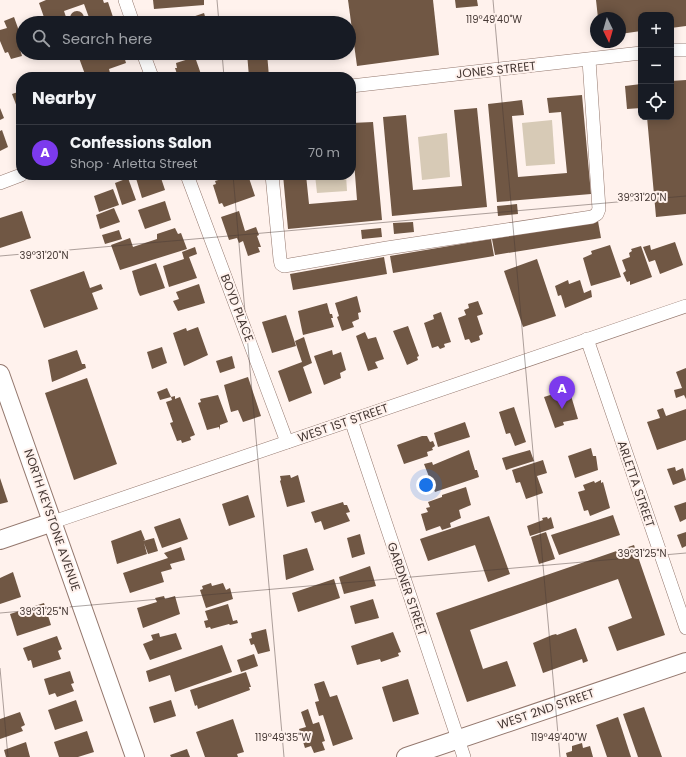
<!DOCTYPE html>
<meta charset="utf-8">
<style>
:root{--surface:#171b24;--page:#242831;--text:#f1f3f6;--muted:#9ea1a6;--line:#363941;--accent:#7c3aed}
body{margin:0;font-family:Poppins,sans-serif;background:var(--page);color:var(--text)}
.controls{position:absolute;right:12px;top:12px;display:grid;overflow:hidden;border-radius:8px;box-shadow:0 2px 10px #0003}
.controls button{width:36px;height:36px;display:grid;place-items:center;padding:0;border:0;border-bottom:1px solid var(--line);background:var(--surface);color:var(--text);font:20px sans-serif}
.compass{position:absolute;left:590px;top:12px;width:36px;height:36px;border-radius:50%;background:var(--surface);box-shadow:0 2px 10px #0003;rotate:175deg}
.you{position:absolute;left:426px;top:485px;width:14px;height:14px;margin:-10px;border:3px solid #fff;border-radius:50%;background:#1a73e8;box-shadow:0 0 0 6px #1a73e833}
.badge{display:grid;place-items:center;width:26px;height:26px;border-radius:50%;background:var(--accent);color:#fff;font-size:13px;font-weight:700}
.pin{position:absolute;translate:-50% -33px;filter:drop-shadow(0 1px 2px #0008)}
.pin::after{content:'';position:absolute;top:21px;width:14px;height:12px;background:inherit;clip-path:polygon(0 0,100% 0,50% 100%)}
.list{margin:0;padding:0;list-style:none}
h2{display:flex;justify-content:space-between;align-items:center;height:52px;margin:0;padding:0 16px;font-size:17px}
h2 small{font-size:13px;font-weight:400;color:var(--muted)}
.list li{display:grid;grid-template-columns:26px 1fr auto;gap:12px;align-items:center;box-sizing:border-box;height:56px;padding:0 16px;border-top:1px solid var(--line)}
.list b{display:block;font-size:15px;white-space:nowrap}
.list p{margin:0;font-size:13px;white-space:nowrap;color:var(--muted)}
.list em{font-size:13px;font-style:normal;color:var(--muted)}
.icon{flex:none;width:22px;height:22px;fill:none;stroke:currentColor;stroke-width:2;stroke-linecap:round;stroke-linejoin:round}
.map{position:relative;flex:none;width:686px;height:757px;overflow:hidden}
.search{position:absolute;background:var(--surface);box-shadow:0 2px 10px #0003;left:16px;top:16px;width:340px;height:44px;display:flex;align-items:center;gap:10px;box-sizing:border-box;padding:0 14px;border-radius:22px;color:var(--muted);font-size:15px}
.panel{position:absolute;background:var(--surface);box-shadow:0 2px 10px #0003;left:16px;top:72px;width:340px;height:108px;border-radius:16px}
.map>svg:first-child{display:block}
.green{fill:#d7cab6}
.building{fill:#705744}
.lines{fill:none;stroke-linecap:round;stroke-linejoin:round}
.street-casing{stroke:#94786e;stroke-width:14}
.secondary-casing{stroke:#94786e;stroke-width:20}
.street{stroke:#fff;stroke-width:13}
.secondary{stroke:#fff;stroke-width:18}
.ticks{fill:none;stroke:#463935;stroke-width:1;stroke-opacity:0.45}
.labels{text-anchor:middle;stroke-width:4;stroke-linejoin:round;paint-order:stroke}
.street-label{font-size:12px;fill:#463935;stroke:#fff2ed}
.ticks-label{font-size:10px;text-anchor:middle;fill:#463935;stroke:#fff2ed;stroke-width:4;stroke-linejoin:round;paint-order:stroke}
</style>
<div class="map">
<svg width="686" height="757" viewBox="0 0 686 757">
<rect width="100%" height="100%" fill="#fff2ed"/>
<!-- green -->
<g class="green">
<polygon points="552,120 555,164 526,166 522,123"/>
<polygon points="447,133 450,177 422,180 418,137"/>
<polygon points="315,175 346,175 347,191 317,193"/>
</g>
<!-- building -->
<g class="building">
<polygon points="46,0 103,0 104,3 108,2 114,20 110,21 111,23 91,23 84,4 64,11 68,23 46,23 39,3"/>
<polygon points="153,0 204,0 204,5 154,9"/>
<polygon points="348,0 433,0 439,55 357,66"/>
<polygon points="455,0 477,0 478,6 456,8"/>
<polygon points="596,0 686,0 686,26 671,28 671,15 641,15 641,31 620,34 620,18 598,18"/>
<circle cx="77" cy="18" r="7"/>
<polygon points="204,13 207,23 175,23"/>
<polygon points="14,17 23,42 23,48 20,49 22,56 11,59 8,52 5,53 0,41 0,30 7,28 4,21"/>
<polygon points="56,53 70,53 57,58"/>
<polygon points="94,53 123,53 126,63 109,69 110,73 98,77 86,77 79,58"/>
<polygon points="247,53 267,53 269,77 249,77"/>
<polygon points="195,57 202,77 178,77 175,68 177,68 176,63"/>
<polygon points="686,80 686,214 656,217 647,117 671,117 671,81"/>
<polygon points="641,84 641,108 627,109 625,86"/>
<polygon points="21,91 21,114 20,115 12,94"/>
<polygon points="582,95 591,194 497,202 488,104 522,100 524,115 512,116 518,177 567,173 561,112 549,113 547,98"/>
<polygon points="0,108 4,118 0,120"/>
<polygon points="477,108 487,207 392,216 383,117 406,115 413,190 462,186 454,110"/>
<polygon points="373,122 382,220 288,229 283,175 306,175 309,204 357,200 351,123"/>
<polygon points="2,130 8,147 0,151 0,131"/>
<polygon points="135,175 160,175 165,190 142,198"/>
<polygon points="227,175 248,175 255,196 224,207 222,203 219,204 213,185 216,184 215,181 228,177"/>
<polygon points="128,178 136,200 122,205 115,183"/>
<polygon points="113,189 119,205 99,212 94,196"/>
<polygon points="165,201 171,220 145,229 138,210"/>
<polygon points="517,204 518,214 498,216 497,206"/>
<polygon points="114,208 120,222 100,229 96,215"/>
<polygon points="22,211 31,238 0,248 0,218"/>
<polygon points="239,211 245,231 256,227 259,235 257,236 261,247 258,247 260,252 248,256 243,241 239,243 237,238 229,240 221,217"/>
<polygon points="598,221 601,238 495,255 492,239"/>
<polygon points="413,222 414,232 394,234 393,223"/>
<polygon points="175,228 178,234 181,233 187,249 120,270 111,245 130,238 133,247 157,239 157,234"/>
<polygon points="381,228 382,237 362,239 361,230"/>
<polygon points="119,230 122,239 105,244 102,235"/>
<polygon points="491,239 494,256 393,273 390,256"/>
<polygon points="675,242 683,265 660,274 655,260 649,262 643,247 650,245 651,250"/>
<polygon points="610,245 621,277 591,286 583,258 592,254 591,251"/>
<polygon points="641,246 652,277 630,285 630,281 627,282 623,273 626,271 622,260 630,257 629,253 632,251 631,249"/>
<polygon points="195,247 197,254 189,257 197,278 169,287 163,266 184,259 182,252"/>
<polygon points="384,257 387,274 293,290 290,274"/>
<polygon points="537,259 556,316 523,327 504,271"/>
<polygon points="156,263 165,288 140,296 138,292 132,271"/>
<polygon points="84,271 90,288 101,284 103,289 92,293 98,309 44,328 30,290"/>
<polygon points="568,280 569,284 580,280 584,293 591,290 592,297 565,308 561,295 558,296 555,286"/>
<polygon points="199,284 205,303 178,311 173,301 179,299 176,292"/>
<polygon points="357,296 361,312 358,313 359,319 352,322 354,327 342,331 337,317 339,316 335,303"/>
<polygon points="478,301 483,314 477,316 483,334 479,336 480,340 471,343 469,339 465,340 458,318 466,315 464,310 469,308 468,304"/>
<polygon points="327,303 330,314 332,314 333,318 331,318 334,327 303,335 298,311"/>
<polygon points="441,312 451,342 444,344 445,347 440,349 438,346 432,348 424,323 434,319 433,315"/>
<polygon points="286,315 296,346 272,353 262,322"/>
<polygon points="408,326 419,356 417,357 418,360 407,365 393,331"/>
<polygon points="198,327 208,355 184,366 173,333 186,328 187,331"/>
<polygon points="365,332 368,339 376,337 384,359 375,362 378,368 368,371 356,336"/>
<polygon points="304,337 312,363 303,367 312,393 289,402 278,371 302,362 295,341"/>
<polygon points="162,347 167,363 152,369 147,352"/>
<polygon points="77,350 82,364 85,364 86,368 52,382 48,360"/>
<polygon points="332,350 333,355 341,352 346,370 340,373 341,378 324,385 314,356"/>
<polygon points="232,356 235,368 220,373 216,361"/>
<polygon points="686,368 686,399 684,395 676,398 674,390 682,388 676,372"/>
<polygon points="248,377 261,416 243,422 238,410 231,412 224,385"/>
<polygon points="87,378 117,464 74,480 45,393"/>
<polygon points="167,388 171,397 160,400 157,392"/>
<polygon points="569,389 578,419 563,422 564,425 555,428 544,397"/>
<polygon points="218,395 228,422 220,425 220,430 219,427 207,430 198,403 201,402 200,399"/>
<polygon points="175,396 175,399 180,397 195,435 190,437 191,440 182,443 181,440 177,441 170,423 173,422 166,402 172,400 171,397"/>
<polygon points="514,407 526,442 515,446 510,433 506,434 499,412"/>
<polygon points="663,408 666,416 686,409 686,440 657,450 647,422 660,418 657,410"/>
<polygon points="465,422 470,437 438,447 434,433"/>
<polygon points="422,436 427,436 430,442 433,441 435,446 432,448 433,450 427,452 428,456 404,464 397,445"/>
<polygon points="591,448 593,456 596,456 598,470 575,478 568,456"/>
<polygon points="469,450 475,470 477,470 479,477 435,492 424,464 432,462 433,465"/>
<polygon points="530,450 534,461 506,470 502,458"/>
<polygon points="543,460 547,473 537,476 543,493 526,499 520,482 516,483 512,470"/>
<polygon points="675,467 676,471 683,468 686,480 673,485 667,469"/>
<polygon points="290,475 291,478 298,475 305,502 287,507 280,481 281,480 280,476"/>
<polygon points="0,478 8,502 0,504"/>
<polygon points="601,480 601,483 603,482 610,508 590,516 588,510 584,511 578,492 585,490 583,485 594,481 595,483"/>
<polygon points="466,487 471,505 459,510 461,518 450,523 451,527 442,530 440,526 426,531 421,514 428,512 426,508 430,507 428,502 442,497 442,495"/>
<polygon points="248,495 255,517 229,526 222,504"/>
<polygon points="343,502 344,505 347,505 350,512 346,513 350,521 324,530 321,521 315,523 311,512"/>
<polygon points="686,502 686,519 680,522 674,506"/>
<polygon points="613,515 620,535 559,555 551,535"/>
<polygon points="489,516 510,574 488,582 475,545 428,561 420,539"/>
<polygon points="547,517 548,519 551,517 554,528 530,536 527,526 543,520 542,518"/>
<polygon points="180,518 188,539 162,548 154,527"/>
<polygon points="141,530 145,540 143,541 154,538 158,551 148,554 144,543 147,554 117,564 111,541"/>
<polygon points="546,532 555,559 539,564 531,537"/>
<polygon points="686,532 686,546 682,548 677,535"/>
<polygon points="360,534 365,554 352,558 347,538"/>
<polygon points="634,545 665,635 617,651 608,627 632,618 618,579 470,630 483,669 507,661 516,686 467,702 436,613"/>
<polygon points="181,547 185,560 170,564 172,569 161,572 164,582 130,593 123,573 168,558 164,553"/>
<polygon points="307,548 314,570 286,580 283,555"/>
<polygon points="370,566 376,586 344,594 339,577"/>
<polygon points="13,572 21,597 0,604 0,578"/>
<polygon points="334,579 340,598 298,612 292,593"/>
<polygon points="211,583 212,586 223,583 226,590 230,588 233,599 206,608 200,590 203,589 202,586"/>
<polygon points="164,596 165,599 175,596 180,614 143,628 137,608 157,602 155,598"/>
<polygon points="373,599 379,618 355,624 350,606"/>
<polygon points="44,603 51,625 17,636 10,614"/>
<polygon points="228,604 233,621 237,620 238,623 230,625 229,624 211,629 210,627 206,628 204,621 208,620 205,611"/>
<polygon points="576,628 588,661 583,663 582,659 543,673 533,643 552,635 556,634 557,635"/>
<polygon points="266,629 270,651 258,654 254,644 251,645 249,639 252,638 251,633"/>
<polygon points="393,632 401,652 398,653 399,656 381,662 380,659 357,665 351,646"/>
<polygon points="159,633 160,637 176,633 182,649 150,660 143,644 153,640 151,635"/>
<polygon points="57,636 62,649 58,651 61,659 33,668 31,660 28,661 23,648"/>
<polygon points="222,645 232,672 175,692 170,675 149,682 146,671"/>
<polygon points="254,654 258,666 241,672 237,660"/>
<polygon points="70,671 74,683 71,684 74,691 57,697 55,693 49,695 44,679"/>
<polygon points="246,672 251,687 249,687 250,690 198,709 197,705 195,706 190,690"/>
<polygon points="408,679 419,714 393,722 382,687"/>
<polygon points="324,681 330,697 337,695 353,739 333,746 323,715 319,716 315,702 319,701 314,684"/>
<polygon points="76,700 83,721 55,730 48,710"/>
<polygon points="171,700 176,716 154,723 149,707"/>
<polygon points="644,707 662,757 638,757 623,714"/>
<polygon points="308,709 313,724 319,722 325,741 322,742 325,750 314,753 311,746 305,748 299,729 306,727 301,712"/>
<polygon points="20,712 25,725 21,727 23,731 0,739 0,719"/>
<polygon points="618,717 631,757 607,757 596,725"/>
<polygon points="233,719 244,752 237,754 238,757 205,757 196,732"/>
<polygon points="87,731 94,752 78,757 59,757 54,742"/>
<polygon points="26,742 30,757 6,757 4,750"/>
<polygon points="582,743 583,748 590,746 593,757 567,757 566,753 572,751 572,746"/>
<polygon points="187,749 190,757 171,757 170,755"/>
</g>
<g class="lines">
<defs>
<g id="street">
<polyline points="125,0 133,23"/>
<polyline points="671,50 686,50"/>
<polyline points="143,53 152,77"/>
<polyline points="351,86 641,53"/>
<polyline points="187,175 287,442"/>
<polyline points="272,175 280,259 281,264 284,266 387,248 592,217 597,214 599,209 589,60"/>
<polyline points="0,183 21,175"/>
<polyline points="587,339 686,628"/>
<polyline points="351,420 464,757"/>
<polyline points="53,522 686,306"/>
</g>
<g id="secondary">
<polyline points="0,374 135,757"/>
<polyline points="0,540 53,522"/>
<polyline points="406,757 686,662"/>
</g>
</defs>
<!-- street casing -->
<use href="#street" class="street-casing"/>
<!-- secondary casing -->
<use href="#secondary" class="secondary-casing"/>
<!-- street -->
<use href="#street" class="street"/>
<!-- secondary -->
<use href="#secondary" class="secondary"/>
</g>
<!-- ticks -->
<path class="ticks" d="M217,0L219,23M493,0L560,757M222,53L224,77M233,175L284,757M0,256L686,196M0,613L686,553M0,668L8,757"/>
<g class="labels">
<!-- street labels -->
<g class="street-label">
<text transform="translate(496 70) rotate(-6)" y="4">JONES STREET</text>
<text transform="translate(237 308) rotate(69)" y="4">BOYD PLACE</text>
<text transform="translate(343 423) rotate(-19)" y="4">WEST 1ST STREET</text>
<text transform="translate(636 484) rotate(71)" y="4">ARLETTA STREET</text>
<text transform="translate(52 520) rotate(71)" y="4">NORTH KEYSTONE AVENUE</text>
<text transform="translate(407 589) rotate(71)" y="4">GARDNER STREET</text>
<text transform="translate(546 709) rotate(-19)" y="4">WEST 2ND STREET</text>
</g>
</g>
<g class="ticks-label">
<text x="494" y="23">119°49'40"W</text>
<text x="642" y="201">39°31'20"N</text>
<text x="44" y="259">39°31'20"N</text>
<text x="642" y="557">39°31'25"N</text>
<text x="44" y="615">39°31'25"N</text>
<text x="283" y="741">119°49'35"W</text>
<text x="559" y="741">119°49'40"W</text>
</g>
</svg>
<div class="controls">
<button>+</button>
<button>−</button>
<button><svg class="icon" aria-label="locate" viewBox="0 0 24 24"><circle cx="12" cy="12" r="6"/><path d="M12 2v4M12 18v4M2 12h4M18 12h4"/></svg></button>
</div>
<svg class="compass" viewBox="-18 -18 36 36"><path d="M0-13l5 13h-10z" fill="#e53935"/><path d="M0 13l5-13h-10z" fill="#9ea1a6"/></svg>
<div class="you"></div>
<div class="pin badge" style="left:562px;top:409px">A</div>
<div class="search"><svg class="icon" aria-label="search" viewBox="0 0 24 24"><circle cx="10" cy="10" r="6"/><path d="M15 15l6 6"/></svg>Search here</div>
<section class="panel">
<h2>Nearby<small></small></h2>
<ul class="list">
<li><span class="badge">A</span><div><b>Confessions Salon</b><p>Shop · Arletta Street</p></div><em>70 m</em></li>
</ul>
</section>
</div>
